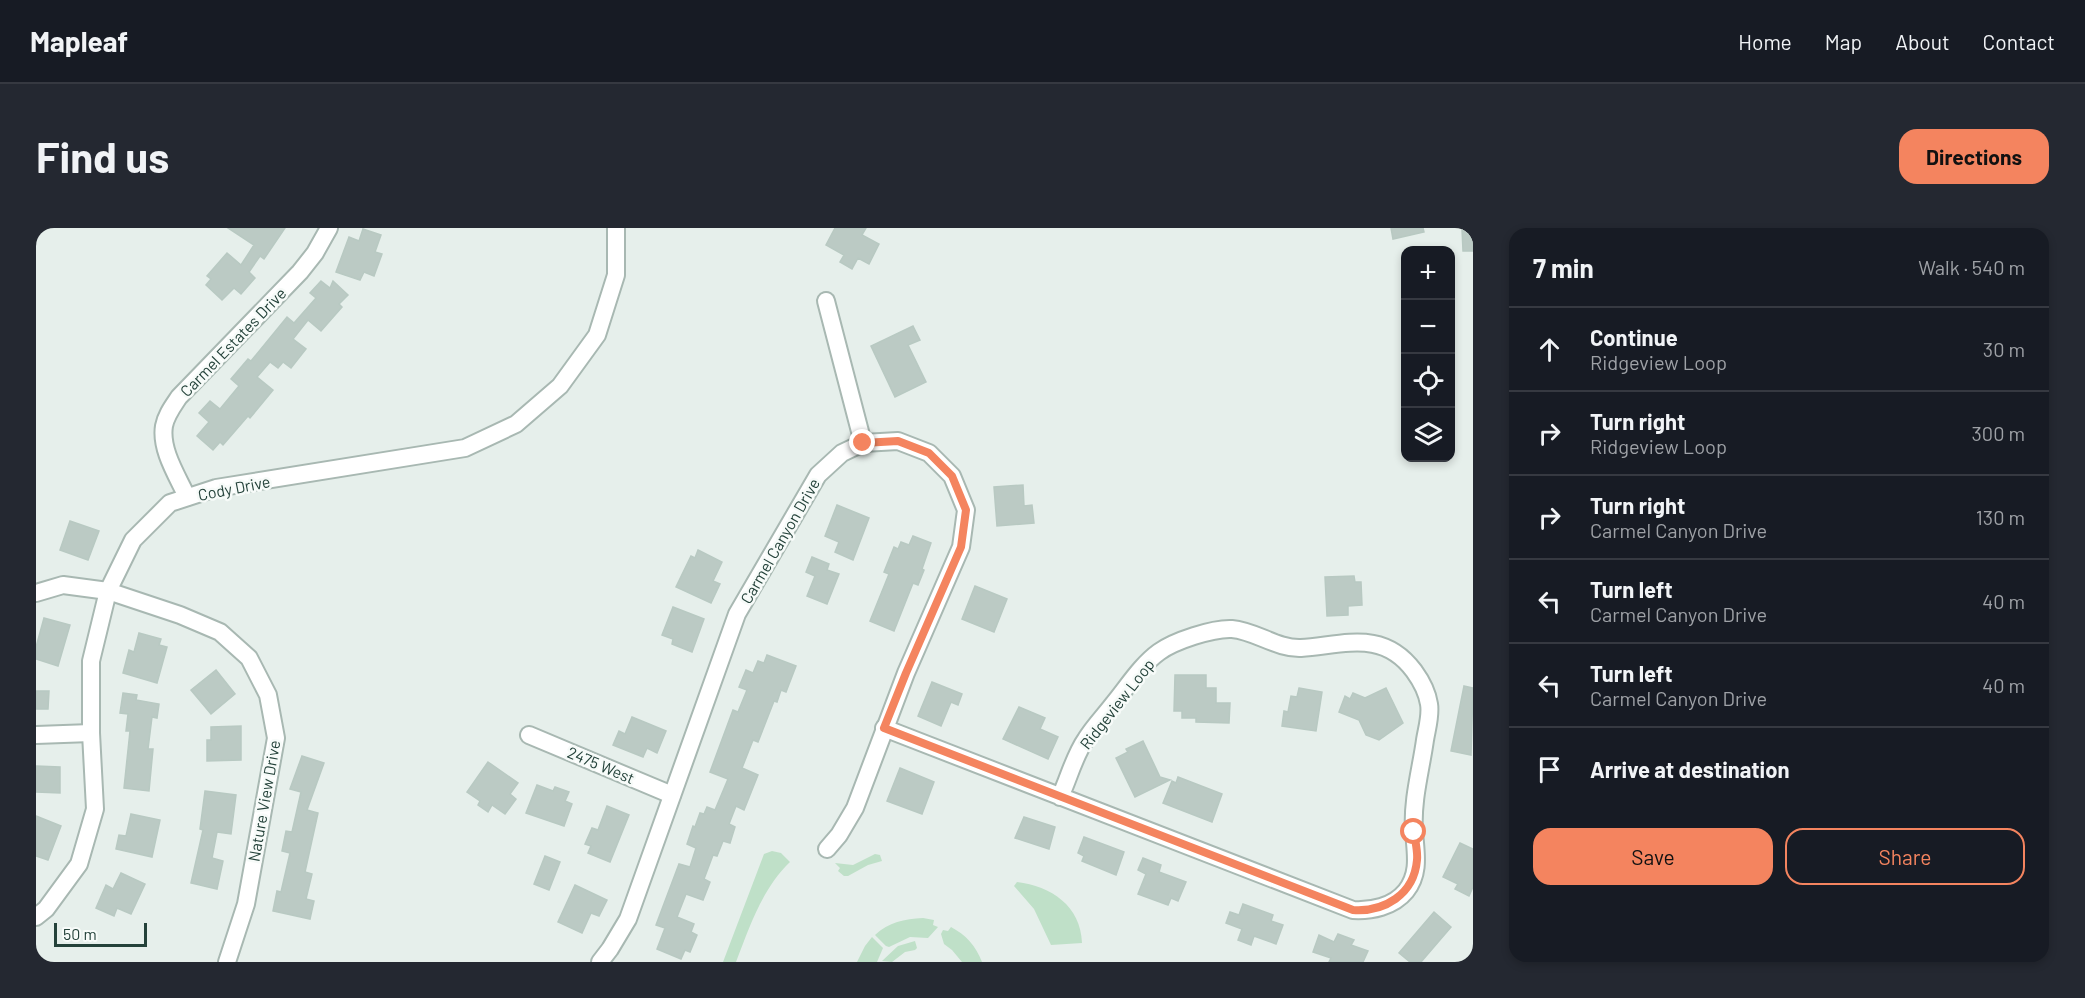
<!DOCTYPE html>
<meta charset="utf-8">
<style>
:root{--surface:#171b24;--page:#242831;--text:#f1f3f6;--muted:#9ea1a6;--line:#363941;--accent:#f4845f}
body{margin:0;font-family:Barlow,sans-serif;background:var(--page);color:var(--text)}
.controls{position:absolute;right:18px;top:18px;display:grid;overflow:hidden;border-radius:12px;box-shadow:0 3px 9px #0003}
.controls button{width:54px;height:54px;display:grid;place-items:center;padding:0;border:0;border-bottom:2px solid var(--line);background:var(--surface);color:var(--text);font:30px sans-serif}
.scale{position:absolute;left:18px;bottom:15px;width:93px;box-sizing:border-box;padding-left:6px;border:3px solid #24423a;border-top:0;font-size:16px;line-height:21px;white-space:nowrap;color:#24423a;-webkit-text-stroke:4px #f7fbf9;paint-order:stroke}
.stop{position:absolute;width:18px;height:18px;margin:-14px;border:4px solid #f4845f;border-radius:50%;background:#fff}
.stop.end{background:#f4845f;border-color:#fff;box-shadow:0 2px 6px #0008}
.list{margin:0;padding:0;list-style:none}
h2{display:flex;justify-content:space-between;align-items:center;height:78px;margin:0;padding:0 24px;font-size:26px}
h2 small{font-size:20px;font-weight:400;color:var(--muted)}
.list li{display:grid;grid-template-columns:39px 1fr auto;gap:18px;align-items:center;box-sizing:border-box;height:84px;padding:0 24px;border-top:2px solid var(--line)}
.list b{display:block;font-size:22px;white-space:nowrap}
.list p{margin:0;font-size:20px;white-space:nowrap;color:var(--muted)}
.list em{font-size:20px;font-style:normal;color:var(--muted)}
.actions{display:flex;gap:12px;padding:18px 24px}
.actions a{flex:1;padding:14px 0;border:2px solid var(--accent);border-radius:18px;text-align:center;font-size:21px;color:var(--accent)}
.actions .main{background:var(--accent);color:#111}
.icon{flex:none;width:33px;height:33px;fill:none;stroke:currentColor;stroke-width:2;stroke-linecap:round;stroke-linejoin:round}
.map{position:relative;flex:none;width:1437px;height:734px;overflow:hidden;border-radius:18px}
header{display:flex;align-items:center;gap:36px;box-sizing:border-box;height:84px;padding:0 30px;background:var(--surface);border-bottom:2px solid var(--line)}
header strong{font-size:28px}
nav{display:flex;gap:33px;margin-inline-start:auto;font-size:21px}
.intro{display:flex;align-items:center;justify-content:space-between;box-sizing:border-box;height:144px;padding:0 36px}
h1{margin:0;font-size:42px}
.button{padding:15px 27px;border-radius:18px;background:var(--accent);color:#111;font-size:21px;font-weight:700}
main{display:flex;gap:36px;padding:0 36px}
aside{flex:1;background:var(--surface);border-radius:18px;box-shadow:0 3px 9px #0003}
.map>svg:first-child{display:block}
.green{fill:#bfe0c8}
.building{fill:#bbcac4;stroke:#b8c9c2;stroke-width:1.5}
.lines{fill:none;stroke-linecap:round;stroke-linejoin:round}
.minor-casing{stroke:#a8b8b2;stroke-width:20}
.minor{stroke:#fff;stroke-width:16}
.route{stroke:#f4845f;stroke-width:8}
.labels{text-anchor:middle;stroke-width:5;stroke-linejoin:round;paint-order:stroke}
.street-label{font-size:16px;fill:#24423a;stroke:#f7fbf9}
</style>
<header>
<strong>Mapleaf</strong>
<nav><a>Home</a><a>Map</a><a>About</a><a>Contact</a></nav>
</header>
<div class="intro"><h1>Find us</h1><a class="button">Directions</a></div>
<main>
<div class="map">
<svg width="1437" height="734" viewBox="0 0 1437 734">
<rect width="100%" height="100%" fill="#e6efeb"/>
<!-- green -->
<g class="green">
<path d="M736,623L745,625L754,634C726,661 714,698 700,734H687L728,626Z"/>
<polygon points="839,626 844,627 846,633 832,637 812,648 808,648 802,643 804,640 799,635 817,637"/>
<path d="M981,654C1015,658 1045,678 1046,715L1015,717L998,681L978,658Z"/>
<path d="M887,690L898,692L897,697L902,699L892,710L874,709L853,719L850,718L839,707C853,694 868,691 887,690Z"/>
<path d="M915,699C930,707 940,718 946,734H926L916,722L908,716L905,706L907,702L912,703Z"/>
<polygon points="836,709 847,720 841,734 821,734 829,718"/>
<polygon points="879,713 881,720 879,722 869,724 856,734 846,733 862,718"/>
</g>
<!-- building -->
<g class="building">
<polygon points="192,0 249,0 228,31 224,28 213,44 219,50 205,66 198,60 186,72 170,57 175,51 171,48 191,25 205,37 218,17"/>
<polygon points="799,0 830,0 826,7 843,16 833,36 822,30 816,41 804,34 808,27 790,17"/>
<polygon points="1355,0 1387,0 1388,4 1357,11"/>
<polygon points="1437,0 1437,23 1427,23 1426,1"/>
<polygon points="327,1 345,7 339,24 346,26 338,48 328,44 324,52 300,44 313,9 323,13"/>
<polygon points="285,53 294,60 297,53 312,67 303,76 306,79 285,103 272,92 257,111 270,121 255,140 247,134 242,140 234,134 221,149 237,162 214,190 212,188 187,217 184,214 177,222 161,208 173,194 163,185 174,173 184,181 203,158 195,151 212,131 215,133 251,89 258,95 280,70 274,65"/>
<polygon points="877,98 884,112 872,117 890,154 859,169 835,118"/>
<polygon points="987,257 988,278 996,277 998,295 961,298 958,259"/>
<polygon points="801,277 833,290 817,332 799,324 803,314 789,308"/>
<polygon points="34,293 63,303 52,332 24,322"/>
<polygon points="877,308 895,315 886,341 888,342 882,357 877,355 858,403 834,393 853,346 848,344 858,319 862,321 865,314 873,317"/>
<polygon points="662,322 686,334 677,353 684,356 675,375 640,359 655,328 659,330"/>
<polygon points="776,329 793,336 791,342 803,346 791,376 771,368 779,348 770,344"/>
<polygon points="1318,348 1319,354 1325,354 1326,377 1312,378 1312,387 1291,388 1289,349"/>
<polygon points="939,358 971,371 958,404 926,391"/>
<polygon points="637,379 668,391 656,424 636,416 637,411 626,407"/>
<polygon points="8,390 34,397 22,438 0,431 0,419"/>
<polygon points="103,405 125,411 123,417 131,419 121,455 87,445 93,422 98,424"/>
<polygon points="731,427 760,438 750,464 745,462 741,474 738,473 722,514 717,512 706,540 722,547 708,582 700,578 693,596 699,599 694,615 687,613 681,628 677,627 668,651 674,654 667,672 650,666 641,689 658,696 655,704 661,707 654,724 649,722 645,731 621,721 629,700 620,697 643,636 654,639 660,620 651,616 657,598 659,599 664,585 668,586 671,579 679,582 692,551 674,544 697,482 702,484 711,462 703,459 710,442 717,445 722,433 728,435"/>
<polygon points="180,442 199,466 175,486 155,462"/>
<polygon points="1139,447 1170,447 1170,460 1180,460 1180,475 1194,475 1193,495 1160,494 1160,490 1146,490 1146,483 1138,483"/>
<polygon points="896,454 926,466 922,477 915,474 905,498 882,488"/>
<polygon points="1428,458 1437,460 1435,527 1415,523"/>
<polygon points="1263,460 1286,464 1280,503 1246,498 1248,483 1252,484 1255,468 1261,469"/>
<polygon points="1350,460 1367,495 1343,512 1330,507 1323,492 1303,484 1309,468 1314,471 1317,465 1329,470"/>
<polygon points="0,463 13,463 12,481 0,481"/>
<polygon points="87,465 101,467 100,472 123,476 121,490 116,489 112,521 117,521 113,563 88,560 94,503 90,503 92,486 84,485"/>
<polygon points="983,479 1009,490 1004,501 1022,509 1012,531 967,511"/>
<polygon points="596,489 630,503 621,525 611,520 607,529 577,517 583,503 589,506"/>
<polygon points="205,498 205,532 171,533 171,512 175,512 175,499"/>
<polygon points="1107,513 1124,549 1134,552 1099,569 1080,530 1092,524 1090,521"/>
<polygon points="266,528 288,535 271,582 282,585 269,644 276,646 270,671 278,673 274,691 237,683 241,663 245,664 254,625 246,623 250,603 256,604 265,564 254,561"/>
<polygon points="452,534 482,555 474,566 480,571 469,586 456,577 452,584 442,577 444,573 431,564"/>
<polygon points="0,538 24,539 24,565 0,564"/>
<polygon points="864,540 898,554 886,586 851,573"/>
<polygon points="1142,549 1186,566 1176,594 1127,575 1136,553 1140,555"/>
<polygon points="501,557 517,563 519,559 533,564 529,573 536,576 528,598 490,585"/>
<polygon points="169,563 200,567 195,606 181,604 176,630 187,633 181,661 155,655 167,602 164,601"/>
<polygon points="571,578 593,587 574,634 552,625 555,618 549,616 556,600 562,602"/>
<polygon points="95,586 124,592 116,629 80,621 83,607 90,608"/>
<polygon points="0,588 25,598 12,632 0,628"/>
<polygon points="988,589 1019,599 1013,621 979,610"/>
<polygon points="1048,609 1088,624 1080,647 1046,633 1048,628 1042,625"/>
<polygon points="1424,615 1437,621 1437,659 1433,668 1419,661 1422,656 1407,649"/>
<polygon points="509,628 524,634 513,662 498,656"/>
<polygon points="1107,630 1125,637 1123,644 1150,654 1142,673 1135,670 1132,677 1102,666 1110,646 1102,642"/>
<polygon points="85,645 109,656 95,686 81,680 78,688 60,680 70,657 77,661"/>
<polygon points="539,657 571,672 563,688 555,685 546,705 522,694"/>
<polygon points="1207,676 1237,687 1235,693 1247,697 1240,716 1218,708 1215,717 1202,712 1206,701 1190,695 1194,684 1203,687"/>
<polygon points="1398,684 1415,699 1385,734 1374,734 1363,725"/>
<polygon points="1302,706 1318,712 1315,717 1332,723 1327,734 1293,734 1295,730 1277,724 1283,707 1298,714"/>
</g>
<g class="lines">
<defs>
<g id="minor">
<polyline points="790,73 827,215"/>
<path d="M151,269C142,249 124,222 128,198C130,187 137,178 143,169L264,44L279,25L293,0"/>
<polyline points="0,365 27,357 72,363 144,387 184,404 213,430 232,467 240,510 210,676 191,734"/>
<path d="M848,500L1317,682C1335,683 1357,679 1370,663C1385,644 1379,623 1378,602C1376,572 1385,541 1389,512C1391,500 1395,487 1393,476C1391,463 1386,454 1378,443C1347,401 1308,417 1265,420C1241,421 1220,403 1196,401C1177,400 1138,413 1123,424C1105,437 1092,458 1078,475C1069,487 1058,498 1050,511C1038,528 1033,550 1024,569"/>
<polyline points="0,507 55,505"/>
<polyline points="493,507 636,567"/>
<polyline points="0,689 10,681 43,636 59,581 55,505 55,433 72,363 97,312 134,275 180,260 429,220 480,196 524,158 561,107 580,47 580,0"/>
<polyline points="564,734 574,721 592,691 701,386 782,247 806,225 827,215 862,213 893,225 916,248 930,282 925,319 870,445 819,580 803,607 791,621"/>
</g>
</defs>
<!-- minor casing -->
<use href="#minor" class="minor-casing"/>
<!-- minor -->
<use href="#minor" class="minor"/>
</g>
<g class="lines">
<!-- route -->
<path class="route" d="M827,215L862,213L893,225L916,248L930,282L925,319L870,445L848,500L1317,682C1348,684 1378,667 1381,632C1382,623 1379,613 1378,604"/>
</g>
<g class="labels">
<!-- street labels -->
<g class="street-label">
<text transform="translate(197 114) rotate(-46)" y="6">Carmel Estates Drive</text>
<text transform="translate(198 260) rotate(-11)" y="6">Cody Drive</text>
<text transform="translate(744 313) rotate(-60)" y="6">Carmel Canyon Drive</text>
<text transform="translate(1081 476) rotate(-52)" y="6">Ridgeview Loop</text>
<text transform="translate(565 537) rotate(23)" y="6">2475 West</text>
<text transform="translate(228 573) rotate(-80)" y="6">Nature View Drive</text>
</g>
</g>
</svg>
<div class="controls">
<button>+</button>
<button>−</button>
<button><svg class="icon" aria-label="locate" viewBox="0 0 24 24"><circle cx="12" cy="12" r="6"/><path d="M12 2v4M12 18v4M2 12h4M18 12h4"/></svg></button>
<button><svg class="icon" aria-label="layers" viewBox="0 0 24 24"><path d="M12 4l9 5-9 5-9-5zM3 14l9 5 9-5"/></svg></button>
</div>
<div class="scale">50 m</div>
<div class="stop" style="left:1378px;top:604px"></div>
<div class="stop end" style="left:827px;top:215px"></div>
</div>
<aside>
<h2>7 min<small>Walk · 540 m</small></h2>
<ul class="list">
<li><svg class="icon" aria-label="ahead" viewBox="0 0 24 24"><path d="M12 20V5M6 11l6-6 6 6"/></svg><div><b>Continue</b><p>Ridgeview Loop</p></div><em>30 m</em></li>
<li><svg class="icon" aria-label="right" viewBox="0 0 24 24"><path d="M7 20v-9h11M14 6l5 5-5 5"/></svg><div><b>Turn right</b><p>Ridgeview Loop</p></div><em>300 m</em></li>
<li><svg class="icon" aria-label="right" viewBox="0 0 24 24"><path d="M7 20v-9h11M14 6l5 5-5 5"/></svg><div><b>Turn right</b><p>Carmel Canyon Drive</p></div><em>130 m</em></li>
<li><svg class="icon" aria-label="left" viewBox="0 0 24 24"><path d="M17 20v-9H6M10 6l-5 5 5 5"/></svg><div><b>Turn left</b><p>Carmel Canyon Drive</p></div><em>40 m</em></li>
<li><svg class="icon" aria-label="left" viewBox="0 0 24 24"><path d="M17 20v-9H6M10 6l-5 5 5 5"/></svg><div><b>Turn left</b><p>Carmel Canyon Drive</p></div><em>40 m</em></li>
<li><svg class="icon" aria-label="arrive" viewBox="0 0 24 24"><path d="M6 21V4h12l-3 4 3 4H6"/></svg><div><b>Arrive at destination</b></div></li>
</ul>
<div class="actions"><a class="main">Save</a><a>Share</a></div>
</aside>
</main>
